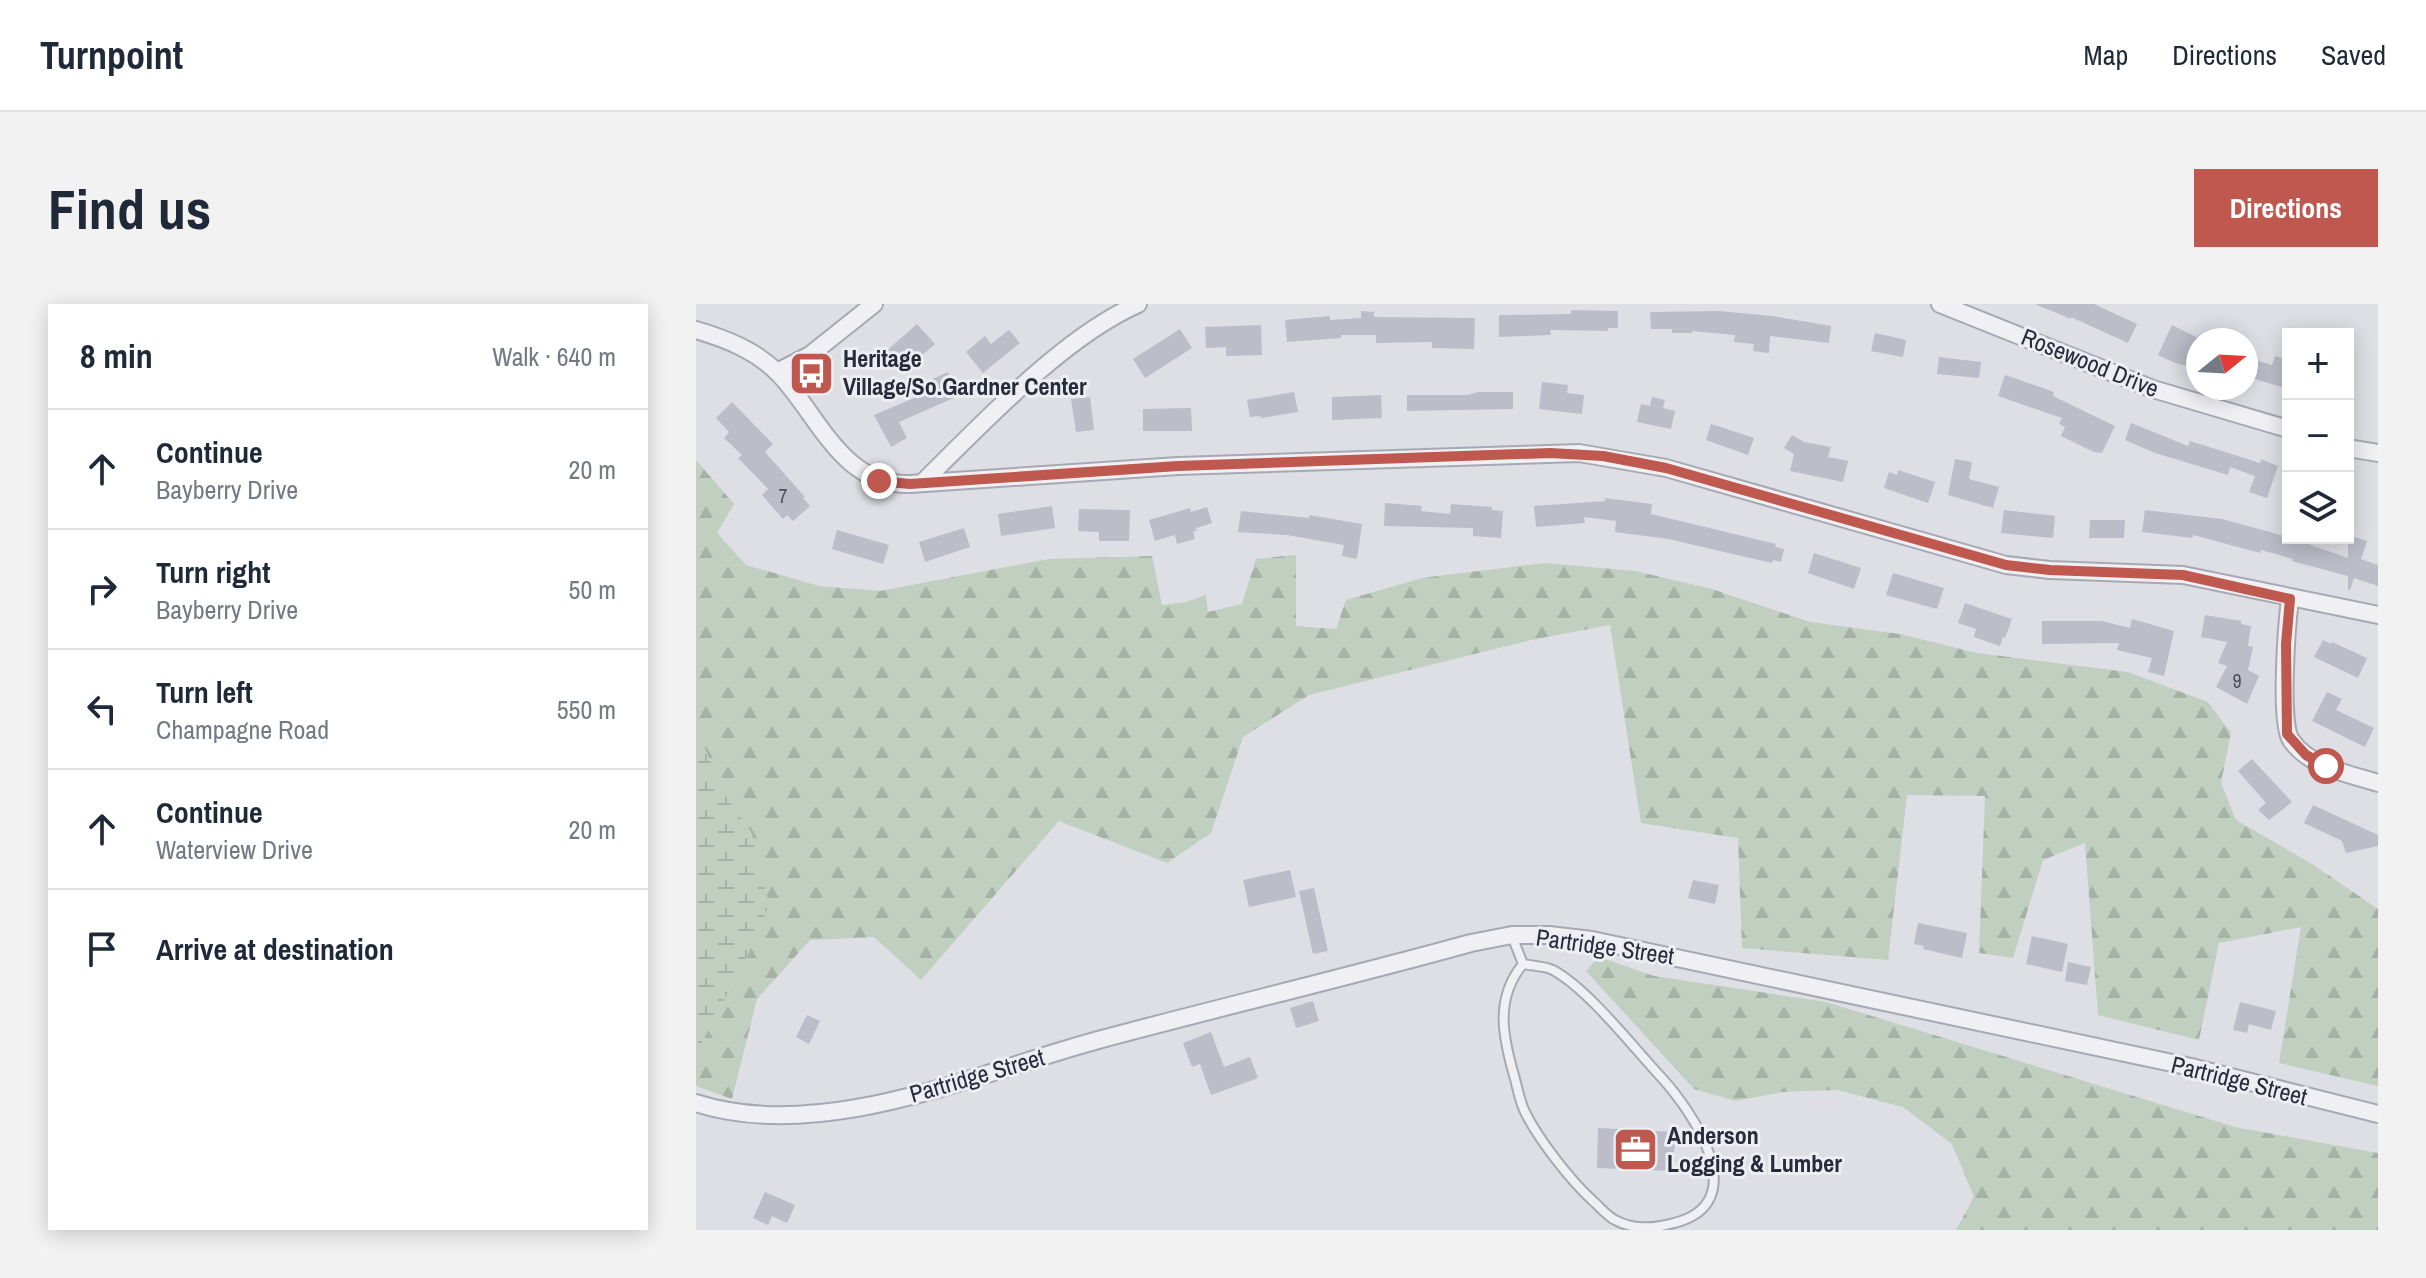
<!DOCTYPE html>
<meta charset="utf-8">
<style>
:root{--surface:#fff;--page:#f2f2f3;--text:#1f2937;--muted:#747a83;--line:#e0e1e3;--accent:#bf584e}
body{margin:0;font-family:"Archivo Narrow",sans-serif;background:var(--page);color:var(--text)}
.controls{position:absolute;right:24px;top:24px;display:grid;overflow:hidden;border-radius:0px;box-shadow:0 4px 20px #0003}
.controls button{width:72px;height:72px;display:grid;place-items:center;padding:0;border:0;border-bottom:2px solid var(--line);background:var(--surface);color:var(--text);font:40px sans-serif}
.compass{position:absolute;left:1490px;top:24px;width:72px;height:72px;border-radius:50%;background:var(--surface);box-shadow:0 4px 20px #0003;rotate:72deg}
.stop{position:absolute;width:24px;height:24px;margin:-18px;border:6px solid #bf584e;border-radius:50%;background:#fff}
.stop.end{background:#bf584e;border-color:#fff;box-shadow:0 2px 8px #0008}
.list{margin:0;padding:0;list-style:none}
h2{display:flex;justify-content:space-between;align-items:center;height:104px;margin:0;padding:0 32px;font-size:34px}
h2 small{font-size:26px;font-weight:400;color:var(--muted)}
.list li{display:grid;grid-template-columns:52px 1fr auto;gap:24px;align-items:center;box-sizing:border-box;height:120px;padding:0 32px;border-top:2px solid var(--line)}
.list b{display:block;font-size:30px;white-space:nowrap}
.list p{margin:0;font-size:26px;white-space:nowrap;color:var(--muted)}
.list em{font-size:26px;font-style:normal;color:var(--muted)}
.icon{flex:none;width:44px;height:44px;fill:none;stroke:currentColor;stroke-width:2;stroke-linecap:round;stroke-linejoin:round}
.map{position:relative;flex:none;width:1682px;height:926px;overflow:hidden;border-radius:0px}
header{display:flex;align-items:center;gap:48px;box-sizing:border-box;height:112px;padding:0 40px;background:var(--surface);border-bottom:2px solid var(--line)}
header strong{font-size:38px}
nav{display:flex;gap:44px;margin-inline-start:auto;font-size:28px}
.intro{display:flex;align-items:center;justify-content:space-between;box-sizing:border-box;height:192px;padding:0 48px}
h1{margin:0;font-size:56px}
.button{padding:20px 36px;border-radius:0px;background:var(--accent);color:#fff;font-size:28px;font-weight:700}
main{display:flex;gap:48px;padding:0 48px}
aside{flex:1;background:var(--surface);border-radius:0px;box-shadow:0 4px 20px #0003}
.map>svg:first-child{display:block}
.forest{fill:url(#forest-firs)}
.wetland{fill:url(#wetland-marsh)}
.building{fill:#bbbdc8}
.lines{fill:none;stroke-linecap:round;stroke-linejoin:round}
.service-casing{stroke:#a7a9b2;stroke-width:12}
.minor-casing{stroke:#a7a9b2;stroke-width:20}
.service{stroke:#f0f0f4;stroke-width:8}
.minor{stroke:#f0f0f4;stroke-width:16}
.route{stroke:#bf584e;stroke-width:10}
.labels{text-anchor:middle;stroke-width:6;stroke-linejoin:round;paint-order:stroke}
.number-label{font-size:20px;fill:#4d505e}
.poi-label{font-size:24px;font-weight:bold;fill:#282b3a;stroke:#eceef3;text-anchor:start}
.street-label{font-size:24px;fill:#282b3a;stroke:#eceef3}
</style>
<header>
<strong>Turnpoint</strong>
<nav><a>Map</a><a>Directions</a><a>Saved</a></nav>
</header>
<div class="intro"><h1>Find us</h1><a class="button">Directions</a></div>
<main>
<aside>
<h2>8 min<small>Walk · 640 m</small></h2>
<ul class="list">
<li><svg class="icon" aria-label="ahead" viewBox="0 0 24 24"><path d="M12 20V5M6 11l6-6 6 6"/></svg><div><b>Continue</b><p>Bayberry Drive</p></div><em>20 m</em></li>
<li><svg class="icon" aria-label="right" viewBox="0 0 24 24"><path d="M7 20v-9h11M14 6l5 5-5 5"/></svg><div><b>Turn right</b><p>Bayberry Drive</p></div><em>50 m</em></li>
<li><svg class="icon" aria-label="left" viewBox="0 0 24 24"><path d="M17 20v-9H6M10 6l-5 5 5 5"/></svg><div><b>Turn left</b><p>Champagne Road</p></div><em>550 m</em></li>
<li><svg class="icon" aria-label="ahead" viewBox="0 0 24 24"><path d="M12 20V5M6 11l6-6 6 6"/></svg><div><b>Continue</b><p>Waterview Drive</p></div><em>20 m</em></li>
<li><svg class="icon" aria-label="arrive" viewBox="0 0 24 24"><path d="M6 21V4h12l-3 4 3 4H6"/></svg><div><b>Arrive at destination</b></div></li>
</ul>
</aside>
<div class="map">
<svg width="1682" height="926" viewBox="0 0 1682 926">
<defs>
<pattern id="forest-firs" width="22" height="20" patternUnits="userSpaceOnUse" patternTransform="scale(2)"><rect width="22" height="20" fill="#c0cfbf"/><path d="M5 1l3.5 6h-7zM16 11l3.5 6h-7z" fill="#a5b2a5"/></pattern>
<pattern id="wetland-marsh" width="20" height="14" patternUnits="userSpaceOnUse" patternTransform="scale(2)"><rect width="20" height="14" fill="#c0cfbf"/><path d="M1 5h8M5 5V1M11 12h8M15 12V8" fill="none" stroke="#a5b2a5"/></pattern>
</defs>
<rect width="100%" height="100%" fill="#dddfe5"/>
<!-- forest -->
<g class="forest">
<polygon points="0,156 38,200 21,229 50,261 123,282 184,287 353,255 456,252 466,301 490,298 510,291 512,308 546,300 560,255 600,251 600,322 640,325 650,296 726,274 849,259 939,267 1016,285 1114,318 1204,330 1281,349 1432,368 1512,398 1535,429 1525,479 1540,516 1616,560 1682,605 1682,782 1583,759 1605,623 1523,639 1503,736 1402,711 1389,539 1347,556 1317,654 1283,649 1289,492 1211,491 1192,656 1046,644 1042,534 945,519 914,321 835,336 613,391 547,433 515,529 471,559 363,517 225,676 178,633 114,636 61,695 36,795 0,782 0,749 51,653 56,530 30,492 9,445 0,442"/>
<polygon points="903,653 958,672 1130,698 1539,823 1682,849 1682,926 1260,926 1278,893 1256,840 1207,803 1141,786 1086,788 1040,797 998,785 890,667"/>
</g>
<!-- wetland -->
<polygon class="wetland" points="0,442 9,445 30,492 56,530 73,600 51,653 0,749"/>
<!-- building -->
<g class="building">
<polygon points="1339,0 1398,0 1441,20 1432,39 1375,13 1375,15"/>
<polygon points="875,6 922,7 922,24 912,24 912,27 854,26 855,31 803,33 803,11 875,10"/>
<polygon points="665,7 678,8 678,13 779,14 778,45 736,44 736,38 680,39 680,31 645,31 645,34 591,38 589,16 634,12 634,16 665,14"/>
<polygon points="1023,7 1076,12 1135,22 1133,39 1074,32 1073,49 1057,47 1058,40 1038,38 1039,31 996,27 996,29 976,29 976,25 955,25 954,8"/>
<polygon points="221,20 239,40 205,69 188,49"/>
<polygon points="565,21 566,51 530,52 530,43 510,44 509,23"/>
<polygon points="1476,21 1502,34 1502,64 1479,59 1462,51"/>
<polygon points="484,25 496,44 449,74 437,55"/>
<polygon points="313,26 324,39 287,69 270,48 289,32 295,40"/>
<polygon points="1179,29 1210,36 1207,53 1175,47"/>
<polygon points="1579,52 1592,56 1592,85 1556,74 1562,57 1576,61"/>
<polygon points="1243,53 1285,58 1283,74 1241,70"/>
<polygon points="252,68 262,92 203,118 211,134 195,143 178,111 225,91 221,82"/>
<polygon points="1309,71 1358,88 1357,92 1419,122 1406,149 1398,148 1365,132 1369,123 1363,120 1366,114 1302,92"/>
<polygon points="846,78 872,81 871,89 888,91 886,110 843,105"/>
<polygon points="598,88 602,108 565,114 564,112 554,113 551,96"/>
<polygon points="782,88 817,88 817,105 711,107 711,91 772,91"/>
<polygon points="685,91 686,114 636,116 636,93"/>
<polygon points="394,93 398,126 380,128 375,95"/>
<polygon points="956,93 969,96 967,104 979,107 975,125 941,118 945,100 954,102"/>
<polygon points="36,98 77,140 69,148 109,193 107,194 114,202 97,217 91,211 87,215 66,191 72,185 42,154 46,151 28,134 33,128 20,114"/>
<polygon points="495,104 496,127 447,127 447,105"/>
<polygon points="1435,119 1492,142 1494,137 1564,159 1565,155 1582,162 1571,194 1553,188 1559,172 1534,163 1532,171 1459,149 1429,136"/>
<polygon points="1015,120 1058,134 1052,151 1010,136"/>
<polygon points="1096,131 1108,138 1135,143 1132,153 1152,157 1147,178 1094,167 1098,150 1088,144"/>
<polygon points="1259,155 1276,158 1273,175 1303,183 1297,204 1252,191"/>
<polygon points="1202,166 1239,178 1232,199 1188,184 1193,168 1201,171"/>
<polygon points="909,194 956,200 955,210 1080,240 1079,243 1088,245 1085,258 1077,256 1076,259 972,235 919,228 920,217 888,213 889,219 840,223 838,202 909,197"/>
<polygon points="689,199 726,202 725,207 754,210 755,200 796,203 796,206 807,207 805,234 777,232 777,224 688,222"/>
<polygon points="356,202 359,224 305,232 302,210"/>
<polygon points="511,203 516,219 500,224 501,227 497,227 499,235 481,240 479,231 459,237 453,216 494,204 495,208"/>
<polygon points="383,205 434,206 433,237 403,237 403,228 382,227"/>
<polygon points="1308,206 1359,212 1357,234 1305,229"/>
<polygon points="1449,206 1526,215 1592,233 1652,254 1652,231 1671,237 1665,255 1682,261 1682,282 1658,274 1654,286 1652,285 1652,272 1596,257 1597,255 1565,246 1564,249 1497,231 1496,234 1446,228"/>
<polygon points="545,207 613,214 613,211 666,220 661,255 646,252 648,241 591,231 542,228"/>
<polygon points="1394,216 1429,216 1428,234 1393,234"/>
<polygon points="268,224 274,243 229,258 223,238"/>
<polygon points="141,226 193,241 187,260 136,245"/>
<polygon points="1118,249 1165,264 1158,285 1112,269"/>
<polygon points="1197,269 1248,284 1241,305 1190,291"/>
<polygon points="1269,299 1316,315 1309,334 1307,333 1304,342 1278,333 1280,325 1262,319"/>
<polygon points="1509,311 1545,317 1545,320 1555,322 1552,342 1557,343 1552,366 1563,372 1551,400 1520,383 1531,362 1522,359 1531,338 1505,333"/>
<polygon points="1436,315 1478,327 1468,372 1452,368 1456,354 1421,346 1423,339 1346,340 1346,317 1406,317 1434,324"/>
<polygon points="1627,336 1635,340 1636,338 1671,354 1662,374 1618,353"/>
<polygon points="1631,388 1646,395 1640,406 1678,424 1669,443 1616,417"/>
<polygon points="1556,455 1596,498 1573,516 1562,506 1570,499 1542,467"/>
<polygon points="1617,501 1682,531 1682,542 1650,549 1646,537 1608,519"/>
<polygon points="594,566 600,593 553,603 547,576"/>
<polygon points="997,576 1023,581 1019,600 992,594"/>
<polygon points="618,584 632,647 617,650 603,587"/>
<polygon points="1222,619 1271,629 1266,654 1227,645 1228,642 1218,640"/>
<polygon points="1336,632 1372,640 1366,668 1330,660"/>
<polygon points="1372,658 1395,663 1391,681 1369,677"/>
<polygon points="617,697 623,717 600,724 594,704"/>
<polygon points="1544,698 1580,707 1575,726 1553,720 1551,729 1537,726"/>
<polygon points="111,711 124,717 113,740 100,733"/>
<polygon points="515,728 528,763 554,753 562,774 515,791 504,760 496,763 487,739"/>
<polygon points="902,824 979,828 977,867 901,864"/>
<polygon points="69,888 99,901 91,919 76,912 72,921 57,914"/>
</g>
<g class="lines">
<defs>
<path id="service" d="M816,632L827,660C798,695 807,734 819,775C822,786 824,799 830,810C843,836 875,877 896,896C903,902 911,912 919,916C937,926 960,924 978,919C1058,899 998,809 965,773C936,742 893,686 857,666C849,662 836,662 827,660"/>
<g id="minor">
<polyline points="1244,0 1457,85 1592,125"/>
<path d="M0,26C30,35 59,46 82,69C123,111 145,182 214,180L482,162L883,149L970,164L1310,261L1354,266L1487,271L1682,311"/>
<polyline points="81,68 114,51 178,0"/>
<polyline points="1652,144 1682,149"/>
<path d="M226,179C285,121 367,33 442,0"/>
<path d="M1594,295C1591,319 1583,419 1595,436C1613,463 1653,470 1682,479"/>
<path d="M0,799C128,840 282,768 406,735C529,702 652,673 775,639L816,631H853L896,636L1495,763L1682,810"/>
</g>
</defs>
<!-- service casing -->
<use href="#service" class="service-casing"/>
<!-- minor casing -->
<use href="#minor" class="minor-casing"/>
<!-- service -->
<use href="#service" class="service"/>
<!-- minor -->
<use href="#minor" class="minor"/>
</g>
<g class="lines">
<!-- route -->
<polyline class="route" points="183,177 214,180 482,162 854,149 907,152 970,164 1310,261 1354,266 1487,271 1594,295 1590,340 1591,430 1610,451 1630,462"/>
</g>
<!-- icons -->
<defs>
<symbol id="bus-square" viewBox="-11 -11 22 22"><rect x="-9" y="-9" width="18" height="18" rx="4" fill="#bf584e" stroke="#eceef3"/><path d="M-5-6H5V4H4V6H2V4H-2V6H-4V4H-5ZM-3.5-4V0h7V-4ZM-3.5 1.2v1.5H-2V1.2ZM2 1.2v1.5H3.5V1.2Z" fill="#fff"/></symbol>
<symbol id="office-square" viewBox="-11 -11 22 22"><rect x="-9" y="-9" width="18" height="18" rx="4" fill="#bf584e" stroke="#eceef3"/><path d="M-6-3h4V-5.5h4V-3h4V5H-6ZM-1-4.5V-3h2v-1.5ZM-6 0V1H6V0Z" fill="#fff"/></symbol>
</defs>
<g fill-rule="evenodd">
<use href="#bus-square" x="90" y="44" width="51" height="51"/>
<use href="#office-square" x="914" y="820" width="51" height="51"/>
</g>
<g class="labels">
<!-- number labels -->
<g class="number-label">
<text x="87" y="199">7</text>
<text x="1541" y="384">9</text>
</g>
<!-- poi labels -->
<g class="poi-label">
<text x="147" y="63">Heritage<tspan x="147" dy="28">Village/So.Gardner Center</tspan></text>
<text x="971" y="840">Anderson<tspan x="971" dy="28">Logging &amp; Lumber</tspan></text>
</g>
<!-- street labels -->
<g class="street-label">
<text transform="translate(1394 59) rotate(22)" y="8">Rosewood Drive</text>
<text transform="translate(909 643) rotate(8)" y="8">Partridge Street</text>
<text transform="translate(281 772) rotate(-16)" y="8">Partridge Street</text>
<text transform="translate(1543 777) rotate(14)" y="8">Partridge Street</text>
</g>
</g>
</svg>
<div class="controls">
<button>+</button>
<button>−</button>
<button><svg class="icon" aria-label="layers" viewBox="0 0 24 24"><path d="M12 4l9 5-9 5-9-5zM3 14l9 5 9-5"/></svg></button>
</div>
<svg class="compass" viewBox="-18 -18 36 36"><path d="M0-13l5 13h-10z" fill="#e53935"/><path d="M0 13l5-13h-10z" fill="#747a83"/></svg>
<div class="stop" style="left:1630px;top:462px"></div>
<div class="stop end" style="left:183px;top:177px"></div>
</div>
</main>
